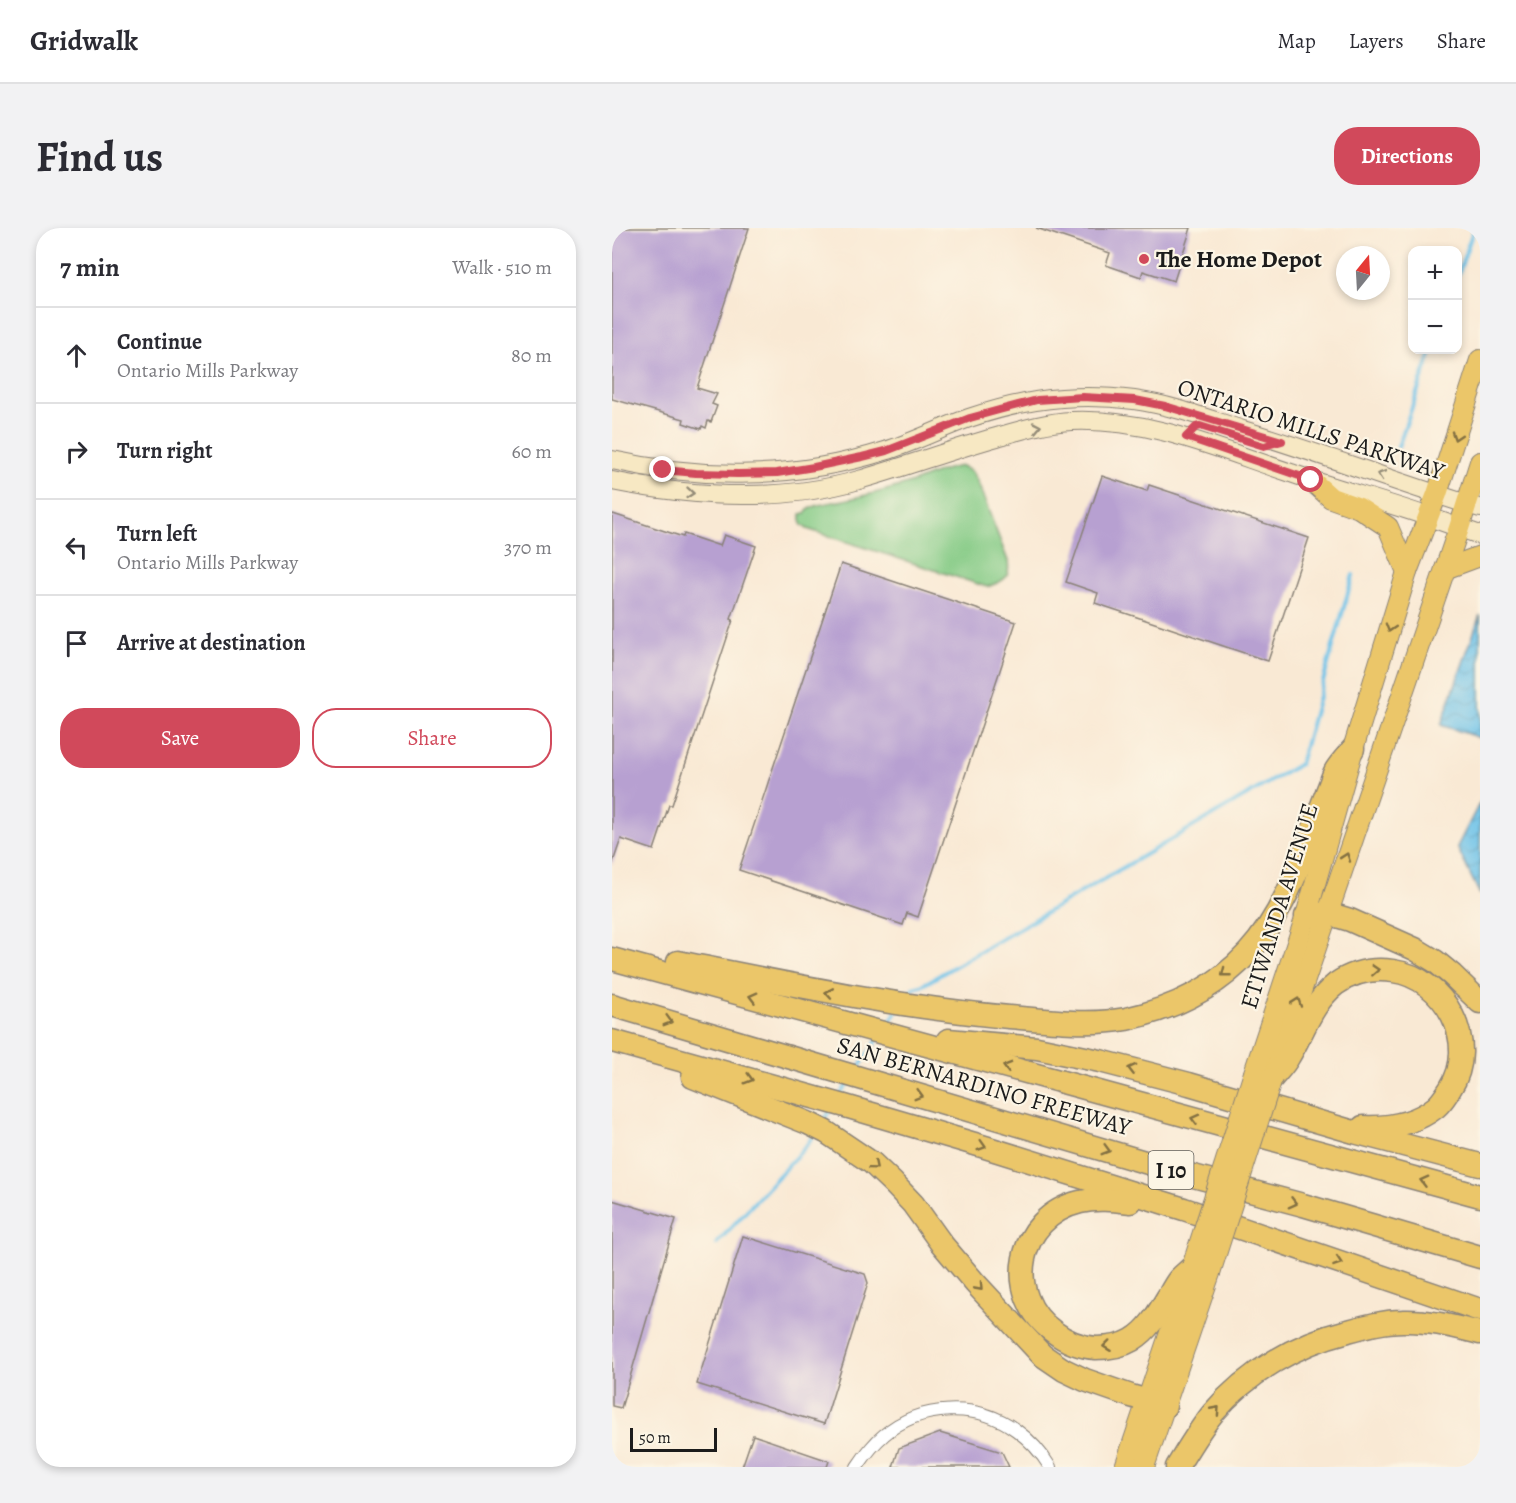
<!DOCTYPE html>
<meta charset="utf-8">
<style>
:root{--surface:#fff;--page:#f2f2f3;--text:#2b2b33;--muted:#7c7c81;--line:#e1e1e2;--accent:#d1495b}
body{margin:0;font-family:Alegreya,serif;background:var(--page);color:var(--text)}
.controls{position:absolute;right:18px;top:18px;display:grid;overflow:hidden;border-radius:12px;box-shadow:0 3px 9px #0003}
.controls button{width:54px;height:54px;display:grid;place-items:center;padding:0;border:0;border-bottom:2px solid var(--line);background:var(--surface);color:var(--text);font:30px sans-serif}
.compass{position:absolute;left:724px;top:18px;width:54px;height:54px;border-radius:50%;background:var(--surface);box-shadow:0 3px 9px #0003;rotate:18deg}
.scale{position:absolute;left:18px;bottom:15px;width:87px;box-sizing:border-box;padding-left:6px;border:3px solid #1c1c1c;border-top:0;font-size:16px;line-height:21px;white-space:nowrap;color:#1c1c1c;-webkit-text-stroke:4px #fcf5e5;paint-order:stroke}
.stop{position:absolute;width:18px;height:18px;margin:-14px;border:4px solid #d1495b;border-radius:50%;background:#fff}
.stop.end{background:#d1495b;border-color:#fff;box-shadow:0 2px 6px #0008}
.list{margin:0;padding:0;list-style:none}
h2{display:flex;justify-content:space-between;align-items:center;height:78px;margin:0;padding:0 24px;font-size:26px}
h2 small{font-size:20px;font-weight:400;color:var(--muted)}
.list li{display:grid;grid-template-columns:39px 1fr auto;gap:18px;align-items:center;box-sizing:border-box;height:96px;padding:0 24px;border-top:2px solid var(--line)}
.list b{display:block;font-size:22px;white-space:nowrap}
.list p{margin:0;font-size:20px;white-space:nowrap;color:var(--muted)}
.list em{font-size:20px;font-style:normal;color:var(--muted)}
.actions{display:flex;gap:12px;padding:18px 24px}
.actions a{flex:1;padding:14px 0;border:2px solid var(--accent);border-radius:24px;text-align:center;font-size:21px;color:var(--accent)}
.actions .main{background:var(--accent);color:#fff}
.icon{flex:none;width:33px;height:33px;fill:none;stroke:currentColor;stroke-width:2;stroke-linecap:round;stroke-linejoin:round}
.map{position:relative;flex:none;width:868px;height:1239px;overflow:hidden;border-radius:24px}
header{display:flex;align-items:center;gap:36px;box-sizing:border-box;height:84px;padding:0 30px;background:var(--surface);border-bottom:2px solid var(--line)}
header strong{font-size:28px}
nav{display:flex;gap:33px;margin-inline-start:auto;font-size:21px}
.intro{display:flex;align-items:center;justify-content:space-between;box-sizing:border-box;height:144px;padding:0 36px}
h1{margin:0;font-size:42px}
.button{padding:15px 27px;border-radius:24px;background:var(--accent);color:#fff;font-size:21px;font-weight:700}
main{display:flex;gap:36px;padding:0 36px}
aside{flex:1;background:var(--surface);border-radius:24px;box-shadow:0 3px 9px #0003}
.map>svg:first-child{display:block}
.green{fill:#85cb86;stroke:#507451;stroke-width:1.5}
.water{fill:url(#water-waves);stroke:#446f82;stroke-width:1.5}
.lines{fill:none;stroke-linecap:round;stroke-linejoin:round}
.stream{stroke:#6dc2e9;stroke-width:4}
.building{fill:#b7a0d1}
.street-casing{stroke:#8a8278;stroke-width:14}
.secondary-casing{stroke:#8a8278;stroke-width:20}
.primary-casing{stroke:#8a8278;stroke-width:22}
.highway-casing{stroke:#8a8278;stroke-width:25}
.street{stroke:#fff;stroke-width:12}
.secondary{stroke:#f7e8c3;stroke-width:18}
.primary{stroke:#ebc669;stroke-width:20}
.highway{stroke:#ebc669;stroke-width:22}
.primary-bridge-casing{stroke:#8a8278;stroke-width:22;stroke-linecap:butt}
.primary-bridge{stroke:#ebc669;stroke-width:20}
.oneway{stroke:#948c78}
.oneway2{stroke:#847142}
.route{stroke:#d1495b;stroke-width:8}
.poi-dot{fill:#d1495b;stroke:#fcf5e5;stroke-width:2}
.labels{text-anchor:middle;stroke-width:4.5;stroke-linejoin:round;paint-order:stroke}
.shield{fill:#fcf5e5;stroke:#5f5d58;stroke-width:1.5}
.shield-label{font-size:22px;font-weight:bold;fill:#1c1c1c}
.poi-label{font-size:24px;font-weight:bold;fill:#1c1c1c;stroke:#fcf5e5;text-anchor:start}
.street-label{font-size:24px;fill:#1c1c1c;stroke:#fcf5e5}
</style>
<header>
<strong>Gridwalk</strong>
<nav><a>Map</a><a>Layers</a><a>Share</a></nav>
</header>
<div class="intro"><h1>Find us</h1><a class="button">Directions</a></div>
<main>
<aside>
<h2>7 min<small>Walk · 510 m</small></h2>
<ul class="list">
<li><svg class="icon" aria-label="ahead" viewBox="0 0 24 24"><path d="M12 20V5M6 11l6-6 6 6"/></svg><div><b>Continue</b><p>Ontario Mills Parkway</p></div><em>80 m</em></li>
<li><svg class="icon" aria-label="right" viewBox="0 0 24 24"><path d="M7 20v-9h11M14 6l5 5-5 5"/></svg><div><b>Turn right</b></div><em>60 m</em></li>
<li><svg class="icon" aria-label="left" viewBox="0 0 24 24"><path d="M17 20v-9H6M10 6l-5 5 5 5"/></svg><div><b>Turn left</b><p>Ontario Mills Parkway</p></div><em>370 m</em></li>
<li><svg class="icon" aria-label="arrive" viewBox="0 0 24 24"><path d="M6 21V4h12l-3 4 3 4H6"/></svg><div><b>Arrive at destination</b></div></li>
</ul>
<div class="actions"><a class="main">Save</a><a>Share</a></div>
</aside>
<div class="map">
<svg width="868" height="1239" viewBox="0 0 868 1239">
<defs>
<pattern id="water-waves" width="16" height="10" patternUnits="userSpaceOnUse" patternTransform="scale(1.5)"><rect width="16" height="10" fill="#6dc2e9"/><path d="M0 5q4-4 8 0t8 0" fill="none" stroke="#5ea6c7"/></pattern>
</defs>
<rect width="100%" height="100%" fill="#fcf5e5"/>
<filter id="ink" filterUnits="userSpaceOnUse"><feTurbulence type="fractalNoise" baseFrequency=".0167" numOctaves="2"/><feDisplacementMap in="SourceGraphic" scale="12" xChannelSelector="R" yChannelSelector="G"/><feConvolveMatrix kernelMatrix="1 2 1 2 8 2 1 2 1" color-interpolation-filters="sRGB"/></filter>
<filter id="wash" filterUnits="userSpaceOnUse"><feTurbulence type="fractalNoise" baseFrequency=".008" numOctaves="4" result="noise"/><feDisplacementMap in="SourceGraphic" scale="24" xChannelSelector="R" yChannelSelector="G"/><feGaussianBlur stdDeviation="1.35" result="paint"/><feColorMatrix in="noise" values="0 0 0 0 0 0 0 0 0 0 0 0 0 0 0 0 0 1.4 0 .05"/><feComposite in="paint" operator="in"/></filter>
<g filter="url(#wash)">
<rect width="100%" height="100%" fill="#f9e9d4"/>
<!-- green -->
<path class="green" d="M350,238L360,244L366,255L396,333C399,352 390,353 375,359L195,301L189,296V286L193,285C202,275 220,275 232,272C255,267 279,262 301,254C317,248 332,240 350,238Z"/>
<!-- water -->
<g class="water">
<polygon points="868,387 868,510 829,497"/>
<polygon points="868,574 868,667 845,619"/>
</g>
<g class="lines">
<!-- stream -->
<g class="stream">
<polyline points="846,47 862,0"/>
<polyline points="786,219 820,122"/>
<polyline points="295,768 301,760 309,758 688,536 741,347"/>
<polyline points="275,798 284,784"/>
<polyline points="245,842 266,811"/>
<polyline points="228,867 237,854"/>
<polyline points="210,895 219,881"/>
<polyline points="104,1016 194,918 202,906"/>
</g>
</g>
<g id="blocks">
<!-- building -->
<g class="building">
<polygon points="0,0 137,0 85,160 105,166 100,176 105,178 99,194 96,193 94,200 90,198 89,201 71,195 72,191 0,171"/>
<polygon points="424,0 579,0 562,53 531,43 529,49 494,37 498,25"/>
<polygon points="490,248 535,263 537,257 697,310 656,433 483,375 486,365 454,354"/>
<polygon points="1,286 71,309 72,306 108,318 112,307 144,318 119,391 121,392 60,577 57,577 42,622 9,611 0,637 0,287"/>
<polygon points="229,336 404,394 306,689 295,685 291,697 127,642"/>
<polygon points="0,972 64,991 9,1180 0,1178"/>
<polygon points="131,1008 253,1046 256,1055 212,1196 85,1156"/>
<polygon points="328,1205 390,1224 397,1239 281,1239 287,1220"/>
<polygon points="141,1207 217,1233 215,1239 130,1239"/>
</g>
</g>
</g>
<g filter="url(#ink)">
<use href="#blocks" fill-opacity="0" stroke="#8a8278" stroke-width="1.5"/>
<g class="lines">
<defs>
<path id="street" d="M245,1239C253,1227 261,1216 272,1207C308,1176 366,1174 404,1202C418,1212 429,1224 438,1239"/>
<g id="secondary">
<path d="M0,232C90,252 184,251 273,223C302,214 329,200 357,190C387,180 419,172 450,170C474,168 499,169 522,172C559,177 596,191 631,202C711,226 788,256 868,280"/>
<path d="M0,253C80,269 167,275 247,252C293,239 338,222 385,209C409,202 434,194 460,193C538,190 606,221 679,245C724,261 771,273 817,289C834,295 851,301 868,307"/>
</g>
<g id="primary">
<polyline points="699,252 719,270 747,280 776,299 795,344"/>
<polyline points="833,341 868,328"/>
<polyline points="663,840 847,300 868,234"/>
<polyline points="642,845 694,688 741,521 795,344 825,266 868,132"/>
<polyline points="513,1239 580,1039"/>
<polyline points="532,1239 598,1045"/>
</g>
<g id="highway">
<polyline points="694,688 715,685 738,692 803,721 823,733 840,747 868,774"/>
<path d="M0,731C290,809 578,890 868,968"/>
<path d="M66,734C176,756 285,779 397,789C435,792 476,798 514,791C560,781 604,760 636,725C669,689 686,642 703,597C707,584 712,572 717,559C719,554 721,547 724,542C728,535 735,528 741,521"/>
<polyline points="0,777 570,945 691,977 868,1029"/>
<polyline points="336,812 425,820 488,833 577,856 742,904 868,937"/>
<polyline points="0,813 233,878 373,919 572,981 868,1082"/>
<polyline points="81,849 196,895 214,904 260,935 281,955 301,976 329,1015 363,1055 430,1127 452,1142 473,1152 519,1168 553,1178"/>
<path d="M660,850C666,843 673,836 677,828C692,803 700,775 724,756C741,744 760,740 781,743C833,750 868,815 838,861C834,867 830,874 824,879C803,896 777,900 751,899"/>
<path d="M518,974C501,972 485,970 468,974C405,989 390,1067 442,1104C455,1114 468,1119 484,1120C496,1120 510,1118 520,1112C537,1102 547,1084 557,1067C560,1062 563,1056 567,1051C571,1047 576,1043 580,1039"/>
<path d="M565,1239C576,1221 587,1202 601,1185C636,1144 684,1116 736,1103C754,1098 772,1093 791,1093C817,1092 843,1099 868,1105"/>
</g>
</defs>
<!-- street casing -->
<use href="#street" class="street-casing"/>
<!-- secondary casing -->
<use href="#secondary" class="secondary-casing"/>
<!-- primary casing -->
<use href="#primary" class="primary-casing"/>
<!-- highway casing -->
<use href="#highway" class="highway-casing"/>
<!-- street -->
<use href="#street" class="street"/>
<!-- secondary -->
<use href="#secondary" class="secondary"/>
<!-- primary -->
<use href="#primary" class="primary"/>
<!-- highway -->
<use href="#highway" class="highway"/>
<defs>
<g id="primary-bridge">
<polyline points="580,1039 642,845"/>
<polyline points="598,1045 660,850"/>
</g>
</defs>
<!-- primary-bridge casing -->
<use href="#primary-bridge" class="primary-bridge-casing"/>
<!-- primary-bridge -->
<use href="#primary-bridge" class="primary-bridge"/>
</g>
<!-- one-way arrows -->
<defs><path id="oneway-chevron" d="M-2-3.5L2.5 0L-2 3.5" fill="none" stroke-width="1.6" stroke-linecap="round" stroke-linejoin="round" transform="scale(1.5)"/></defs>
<g class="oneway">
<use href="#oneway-chevron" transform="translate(425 199) rotate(-11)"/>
<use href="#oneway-chevron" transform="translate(769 247) rotate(-161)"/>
<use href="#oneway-chevron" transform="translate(78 265) rotate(5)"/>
</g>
<g class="oneway2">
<use href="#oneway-chevron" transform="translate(844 208) rotate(108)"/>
<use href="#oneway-chevron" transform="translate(778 400) rotate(107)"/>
<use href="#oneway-chevron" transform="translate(734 629) rotate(-71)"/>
<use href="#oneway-chevron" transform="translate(763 742) rotate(-3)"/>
<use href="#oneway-chevron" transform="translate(613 745) rotate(142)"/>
<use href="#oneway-chevron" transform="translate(217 765) rotate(-170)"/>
<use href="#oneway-chevron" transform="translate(141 769) rotate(-165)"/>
<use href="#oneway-chevron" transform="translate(685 774) rotate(-71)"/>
<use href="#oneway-chevron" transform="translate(56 793) rotate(16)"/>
<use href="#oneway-chevron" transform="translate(395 839) rotate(-164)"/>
<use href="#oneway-chevron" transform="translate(520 841) rotate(-166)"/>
<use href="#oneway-chevron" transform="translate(137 851) rotate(16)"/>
<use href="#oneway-chevron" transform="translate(307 867) rotate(16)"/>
<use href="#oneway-chevron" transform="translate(583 891) rotate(-165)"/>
<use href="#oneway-chevron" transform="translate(370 918) rotate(17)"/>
<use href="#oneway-chevron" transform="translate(494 922) rotate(16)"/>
<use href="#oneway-chevron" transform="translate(262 938) rotate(40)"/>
<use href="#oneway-chevron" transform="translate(812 953) rotate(-165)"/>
<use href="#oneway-chevron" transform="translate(681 975) rotate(15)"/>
<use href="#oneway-chevron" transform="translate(726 1034) rotate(19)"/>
<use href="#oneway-chevron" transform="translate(367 1059) rotate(48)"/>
<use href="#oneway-chevron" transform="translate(495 1118) rotate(173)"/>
<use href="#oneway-chevron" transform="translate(604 1182) rotate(-48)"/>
</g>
</g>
<g class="lines" filter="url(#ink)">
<!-- route -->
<polyline class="route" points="51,242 84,245 126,246 165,245 202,239 250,229 274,223 358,190 387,182 425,172 471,169 523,172 553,178 670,213 652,218 588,198 584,199 574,209 699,252"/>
</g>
<!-- markers -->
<circle class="poi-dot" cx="532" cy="31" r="6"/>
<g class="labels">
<!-- shield labels -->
<rect class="shield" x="536.5" y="923" width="45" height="38" rx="4.5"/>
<g class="shield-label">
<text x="559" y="950">I 10</text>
</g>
<!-- poi labels -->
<g class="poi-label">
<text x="544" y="39">The Home Depot</text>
</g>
<!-- street labels -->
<g class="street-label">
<text transform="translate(699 201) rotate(18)" y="8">ONTARIO MILLS PARKWAY</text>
<text transform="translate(667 678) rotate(-73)" y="8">ETIWANDA AVENUE</text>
<text transform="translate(372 858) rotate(16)" y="8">SAN BERNARDINO FREEWAY</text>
</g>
</g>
</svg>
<div class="controls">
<button>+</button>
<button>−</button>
</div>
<svg class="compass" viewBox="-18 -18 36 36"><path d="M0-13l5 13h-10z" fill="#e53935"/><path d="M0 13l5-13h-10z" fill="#7c7c81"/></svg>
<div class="scale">50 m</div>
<div class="stop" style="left:699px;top:252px"></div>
<div class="stop end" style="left:51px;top:242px"></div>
</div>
</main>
